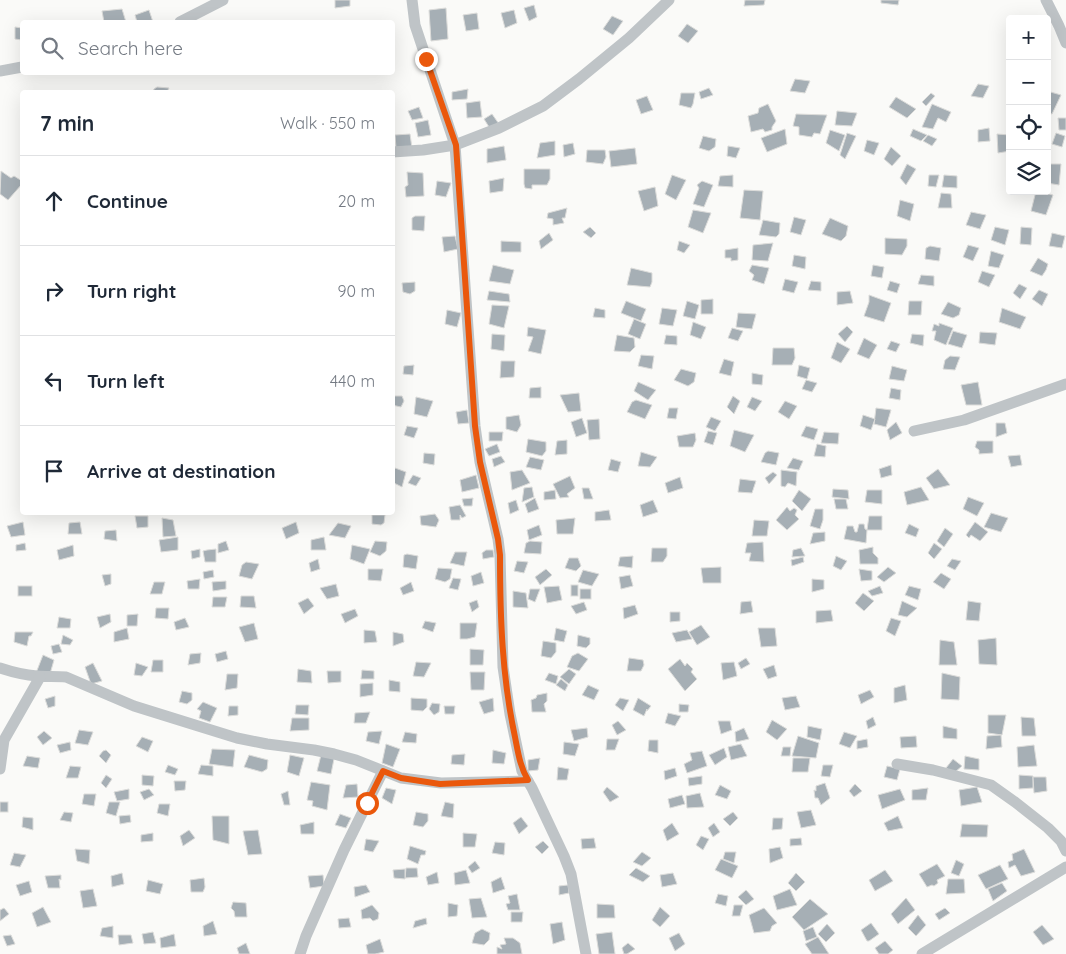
<!DOCTYPE html>
<meta charset="utf-8">
<style>
:root{--surface:#fff;--page:#f6f6f7;--text:#1f2937;--muted:#747a83;--line:#e0e1e3}
body{margin:0;font-family:Quicksand,sans-serif;background:var(--page);color:var(--text)}
.controls{position:absolute;right:15px;top:15px;display:grid;overflow:hidden;border-radius:5px;box-shadow:0 5px 20px #0002}
.controls button{width:45px;height:45px;display:grid;place-items:center;padding:0;border:0;border-bottom:1px solid var(--line);background:var(--surface);color:var(--text);font:25px sans-serif}
.stop{position:absolute;width:15px;height:15px;margin:-11px;border:4px solid #ea580c;border-radius:50%;background:#fff}
.stop.end{background:#ea580c;border-color:#fff;box-shadow:0 1px 5px #0008}
.list{margin:0;padding:0;list-style:none}
h2{display:flex;justify-content:space-between;align-items:center;height:65px;margin:0;padding:0 20px;font-size:21px}
h2 small{font-size:16px;font-weight:400;color:var(--muted)}
.list li{display:grid;grid-template-columns:32px 1fr auto;gap:15px;align-items:center;box-sizing:border-box;height:90px;padding:0 20px;border-top:1px solid var(--line)}
.list b{display:block;font-size:19px;white-space:nowrap}
.list em{font-size:16px;font-style:normal;color:var(--muted)}
.icon{flex:none;width:28px;height:28px;fill:none;stroke:currentColor;stroke-width:2;stroke-linecap:round;stroke-linejoin:round}
.map{position:relative;flex:none;width:1066px;height:954px;overflow:hidden}
.search{position:absolute;background:var(--surface);box-shadow:0 5px 20px #0002;left:20px;top:20px;width:375px;height:55px;display:flex;align-items:center;gap:12px;box-sizing:border-box;padding:0 18px;border-radius:5px;color:var(--muted);font-size:19px}
.panel{position:absolute;background:var(--surface);box-shadow:0 5px 20px #0002;left:20px;top:90px;width:375px;height:425px;border-radius:5px}
.map>svg:first-child{display:block}
.building{fill:#a6afb5;stroke:#dcdcda}
.lines{fill:none;stroke-linecap:round;stroke-linejoin:round}
.street{stroke:#bfc4c7;stroke-width:11}
.route{stroke:#ea580c;stroke-width:6}
</style>
<div class="map">
<svg width="1066" height="954" viewBox="0 0 1066 954">
<rect width="100%" height="100%" fill="#fafaf8"/>
<!-- building -->
<g class="building">
<polygon points="335,0 350,0 350,6 335,8"/>
<polygon points="745,0 765,0 764,5 744,6"/>
<polygon points="881,0 899,0 898,5 881,3"/>
<polygon points="534,5 537,17 529,21 524,8"/>
<polygon points="446,8 448,39 431,41 429,10"/>
<polygon points="122,9 126,22 104,22 102,11"/>
<polygon points="149,10 153,22 137,22 135,15"/>
<polygon points="514,10 517,23 505,28 501,13"/>
<polygon points="477,13 479,29 466,31 463,15"/>
<polygon points="612,16 623,21 613,35 603,29"/>
<polygon points="687,24 698,31 688,43 678,36"/>
<polygon points="15,27 22,28 22,40 15,39"/>
<polygon points="795,79 810,81 805,93 790,91"/>
<polygon points="978,84 989,86 983,98 971,96"/>
<polygon points="157,87 169,88 167,92 153,92 154,89"/>
<polygon points="709,88 713,95 701,99 699,92"/>
<polygon points="468,89 467,99 452,100 452,92"/>
<polygon points="1047,91 1061,95 1052,114 1047,113"/>
<polygon points="681,93 695,93 693,104 691,108 679,105"/>
<polygon points="931,93 935,96 926,106 922,102"/>
<polygon points="647,96 653,110 641,114 636,100"/>
<polygon points="896,97 916,109 907,118 889,107"/>
<polygon points="480,101 482,117 467,118 466,103"/>
<polygon points="768,104 776,121 772,127 772,130 765,132 763,129 751,132 748,116 758,113 759,108"/>
<polygon points="932,104 951,112 946,122 938,118 933,129 922,127"/>
<polygon points="419,107 423,118 412,120 408,111"/>
<polygon points="837,111 857,113 852,126 835,125"/>
<polygon points="492,114 499,124 489,127 484,119"/>
<polygon points="796,114 827,115 820,134 814,133 812,137 799,135 799,127 793,126"/>
<polygon points="1058,118 1066,118 1066,130 1059,130"/>
<polygon points="428,120 431,135 418,137 415,123"/>
<polygon points="989,128 990,141 978,142 978,130"/>
<polygon points="785,129 787,144 767,152 761,138"/>
<polygon points="913,129 927,135 921,141 910,136"/>
<polygon points="830,130 845,135 839,151 826,143"/>
<polygon points="847,133 856,136 845,159 840,155"/>
<polygon points="1056,133 1065,136 1062,147 1052,144"/>
<polygon points="410,134 412,148 396,148 395,135"/>
<polygon points="997,134 1010,135 1010,151 998,153"/>
<polygon points="928,135 937,139 932,146 923,141"/>
<polygon points="703,136 716,139 715,147 709,151 699,148"/>
<polygon points="867,140 879,143 874,155 864,151"/>
<polygon points="555,141 555,155 537,158 540,143"/>
<polygon points="573,143 575,154 564,157 563,145"/>
<polygon points="504,146 506,160 487,163 487,149"/>
<polygon points="728,146 740,148 736,158 727,156"/>
<polygon points="891,147 901,156 892,166 884,159"/>
<polygon points="635,148 637,164 611,167 609,151"/>
<polygon points="587,150 605,150 606,157 603,164 586,162"/>
<polygon points="907,164 916,169 906,185 900,178"/>
<polygon points="1047,164 1061,164 1059,185 1047,183"/>
<polygon points="524,169 550,169 550,179 547,185 532,185 532,189 525,188 524,184"/>
<polygon points="1,171 11,178 14,176 22,181 22,184 8,200 0,194"/>
<polygon points="407,172 423,173 424,196 406,197 405,187 408,185"/>
<polygon points="672,175 686,180 676,200 665,194"/>
<polygon points="733,175 733,187 718,186 720,176"/>
<polygon points="929,175 939,175 936,187 928,186"/>
<polygon points="944,175 957,176 957,188 942,187"/>
<polygon points="504,178 503,191 490,193 489,181"/>
<polygon points="437,181 451,183 446,197 435,195"/>
<polygon points="702,181 713,185 704,207 693,204 699,188 697,185"/>
<polygon points="655,187 658,206 644,211 638,191"/>
<polygon points="744,190 763,191 760,220 740,218"/>
<polygon points="1036,191 1053,195 1046,215 1031,211"/>
<polygon points="941,193 951,194 952,208 938,208"/>
<polygon points="900,200 914,204 910,221 897,216"/>
<polygon points="567,208 565,218 562,218 564,223 553,225 553,219 547,218 548,213"/>
<polygon points="693,210 711,213 703,233 688,227"/>
<polygon points="971,212 986,215 980,229 966,225"/>
<polygon points="415,216 425,216 424,231 412,230 412,218"/>
<polygon points="794,217 806,220 801,235 790,232"/>
<polygon points="830,218 848,226 846,236 841,241 822,234"/>
<polygon points="763,220 780,223 779,234 776,237 759,235"/>
<polygon points="590,227 596,233 591,238 583,232"/>
<polygon points="995,227 1009,230 1005,245 991,240"/>
<polygon points="1021,227 1032,228 1031,245 1020,244"/>
<polygon points="549,233 553,240 541,249 539,241"/>
<polygon points="1052,233 1065,236 1062,248 1049,246"/>
<polygon points="455,236 458,249 444,252 442,237"/>
<polygon points="885,238 907,239 907,246 902,255 885,254"/>
<polygon points="501,241 521,242 521,252 501,252"/>
<polygon points="679,241 690,245 684,253 677,250"/>
<polygon points="773,243 768,261 752,260 753,245"/>
<polygon points="968,245 979,248 973,261 963,257"/>
<polygon points="930,246 941,248 939,261 925,259 926,248"/>
<polygon points="738,248 738,260 731,261 731,258 725,258 725,250"/>
<polygon points="991,251 1004,255 999,268 988,266"/>
<polygon points="794,255 806,257 805,269 792,266"/>
<polygon points="1038,258 1048,264 1046,270 1042,276 1030,271"/>
<polygon points="493,265 514,270 510,284 489,281"/>
<polygon points="752,265 769,268 764,284 752,280 754,275 749,271"/>
<polygon points="873,265 884,267 882,278 871,276"/>
<polygon points="631,268 652,273 652,282 650,287 627,285"/>
<polygon points="982,271 995,275 989,287 978,282"/>
<polygon points="921,275 934,276 934,286 918,284"/>
<polygon points="785,279 798,282 794,293 782,290"/>
<polygon points="811,281 821,282 821,291 808,290"/>
<polygon points="890,281 900,284 897,293 887,290"/>
<polygon points="415,282 415,291 410,294 403,292 402,283"/>
<polygon points="1019,284 1027,288 1020,299 1013,293"/>
<polygon points="1039,290 1048,294 1042,306 1032,299"/>
<polygon points="489,291 509,294 510,302 487,300"/>
<polygon points="850,291 853,303 837,305 837,292"/>
<polygon points="869,295 891,303 884,322 864,316 869,302"/>
<polygon points="713,299 713,314 701,314 701,300"/>
<polygon points="626,301 646,309 641,321 621,313"/>
<polygon points="687,301 699,305 695,319 683,316"/>
<polygon points="909,301 922,301 921,315 908,315"/>
<polygon points="948,302 961,308 959,315 953,318 941,314"/>
<polygon points="492,305 509,306 504,328 489,324"/>
<polygon points="595,308 605,310 605,318 593,317"/>
<polygon points="662,308 677,310 673,326 659,324"/>
<polygon points="1002,308 1026,317 1020,329 999,322"/>
<polygon points="447,310 461,313 457,327 445,324"/>
<polygon points="738,313 756,314 752,329 736,327"/>
<polygon points="634,319 646,324 640,339 628,334"/>
<polygon points="693,322 706,327 701,339 690,335"/>
<polygon points="939,323 953,328 946,345 934,340 936,331 932,331 934,324 939,326"/>
<polygon points="847,326 853,332 845,342 838,334"/>
<polygon points="528,327 546,330 541,354 528,351 533,337 527,336"/>
<polygon points="732,328 743,331 738,341 728,338"/>
<polygon points="953,331 967,335 962,348 948,344"/>
<polygon points="980,332 997,333 995,345 979,343"/>
<polygon points="492,334 505,335 504,351 491,349"/>
<polygon points="912,334 924,335 923,346 910,343"/>
<polygon points="617,335 634,338 635,347 630,352 614,351"/>
<polygon points="666,335 677,336 677,345 664,344"/>
<polygon points="864,338 877,345 869,359 857,354"/>
<polygon points="891,341 900,344 896,352 887,349"/>
<polygon points="837,342 850,349 841,363 831,358"/>
<polygon points="773,348 794,348 795,358 792,365 772,365"/>
<polygon points="641,355 654,356 652,369 638,366"/>
<polygon points="950,356 960,357 955,370 943,369 945,360"/>
<polygon points="724,359 734,362 731,376 719,373"/>
<polygon points="501,361 515,361 514,377 500,378"/>
<polygon points="414,365 413,375 403,374 404,366"/>
<polygon points="799,365 810,368 807,379 797,376"/>
<polygon points="892,366 907,370 904,381 889,379"/>
<polygon points="681,369 696,373 694,382 688,386 674,380"/>
<polygon points="752,373 763,375 762,385 752,384"/>
<polygon points="806,380 817,383 812,392 802,389"/>
<polygon points="638,382 656,390 648,400 634,391"/>
<polygon points="978,382 982,405 966,405 961,385"/>
<polygon points="541,387 541,398 529,398 530,388"/>
<polygon points="891,388 901,390 900,400 889,398"/>
<polygon points="579,393 581,411 568,412 560,395"/>
<polygon points="392,396 402,396 404,401 401,407 392,405"/>
<polygon points="733,396 740,401 734,414 727,407"/>
<polygon points="416,397 433,401 427,417 414,414"/>
<polygon points="752,397 762,401 755,411 747,407"/>
<polygon points="636,400 652,405 645,419 627,412 632,402"/>
<polygon points="785,401 797,406 789,419 778,412"/>
<polygon points="669,408 678,408 676,419 667,418"/>
<polygon points="876,408 891,410 886,427 874,424"/>
<polygon points="467,410 469,423 458,424 456,412"/>
<polygon points="519,415 521,425 517,432 506,429 506,417"/>
<polygon points="863,415 875,419 871,430 860,426"/>
<polygon points="711,417 721,421 715,431 706,427"/>
<polygon points="582,418 587,433 576,437 571,422"/>
<polygon points="599,419 600,439 589,440 587,420"/>
<polygon points="896,422 902,433 890,440 887,430"/>
<polygon points="996,423 1005,423 1007,433 996,437"/>
<polygon points="407,426 418,428 414,438 404,435"/>
<polygon points="806,426 818,429 814,440 801,436"/>
<polygon points="734,430 754,435 745,452 730,446"/>
<polygon points="708,431 717,433 713,445 704,442"/>
<polygon points="489,432 503,432 502,441 489,441"/>
<polygon points="824,432 839,433 838,444 821,443"/>
<polygon points="695,433 696,440 693,447 679,447 677,436"/>
<polygon points="528,439 546,442 546,451 542,456 526,452"/>
<polygon points="567,440 567,454 555,455 557,441"/>
<polygon points="977,441 993,441 993,453 979,454 979,450 975,447"/>
<polygon points="497,444 500,452 489,456 485,449"/>
<polygon points="817,444 826,446 825,457 814,456"/>
<polygon points="768,451 779,453 776,465 761,462 765,453"/>
<polygon points="641,452 657,457 650,467 638,466"/>
<polygon points="424,453 435,454 434,465 423,463"/>
<polygon points="1020,455 1022,465 1011,467 1008,456"/>
<polygon points="501,456 505,462 494,467 492,459"/>
<polygon points="530,457 544,460 541,470 526,467"/>
<polygon points="793,458 803,461 799,470 787,468"/>
<polygon points="611,459 621,462 618,472 608,470"/>
<polygon points="891,465 892,475 881,478 879,469"/>
<polygon points="395,468 406,472 402,487 392,482 392,477"/>
<polygon points="938,469 950,485 934,489 926,478"/>
<polygon points="522,470 530,483 512,490 510,472"/>
<polygon points="781,470 797,472 796,486 788,483 785,487 781,486"/>
<polygon points="773,472 777,475 769,484 765,478"/>
<polygon points="413,475 421,478 416,486 408,483"/>
<polygon points="476,475 479,488 462,492 460,480"/>
<polygon points="570,476 575,488 567,494 569,497 560,498 553,484"/>
<polygon points="680,477 683,488 668,493 665,483"/>
<polygon points="740,479 756,481 752,493 738,492"/>
<polygon points="532,487 534,497 522,502 524,488"/>
<polygon points="921,487 929,500 907,505 904,492"/>
<polygon points="582,488 589,488 593,499 584,499"/>
<polygon points="833,489 848,490 849,499 832,497"/>
<polygon points="555,490 556,499 544,500 544,492"/>
<polygon points="799,490 811,499 802,511 792,501"/>
<polygon points="867,490 882,490 882,504 865,502"/>
<polygon points="968,497 984,503 977,516 963,509"/>
<polygon points="473,498 472,506 464,506 462,499"/>
<polygon points="535,498 539,509 528,513 525,504"/>
<polygon points="834,499 846,499 848,509 836,509"/>
<polygon points="516,500 519,510 510,514 508,503"/>
<polygon points="653,500 658,512 643,517 640,505"/>
<polygon points="460,505 466,516 462,518 460,515 460,520 451,520 449,507"/>
<polygon points="787,507 790,511 794,508 797,510 795,515 799,519 787,530 776,520"/>
<polygon points="815,509 823,509 823,520 820,529 810,526"/>
<polygon points="609,510 611,520 595,521 595,512"/>
<polygon points="991,513 1008,518 1001,532 984,527"/>
<polygon points="435,514 439,520 436,527 421,525 420,516"/>
<polygon points="372,515 385,515 384,523 381,525 372,524"/>
<polygon points="135,516 148,516 148,527 137,528"/>
<polygon points="869,516 882,516 882,530 867,530"/>
<polygon points="162,518 173,520 176,536 163,537"/>
<polygon points="575,518 573,534 557,534 556,520"/>
<polygon points="754,520 769,521 767,536 752,536"/>
<polygon points="23,522 25,535 11,537 7,526"/>
<polygon points="80,522 82,534 68,534 69,523"/>
<polygon points="296,522 299,533 286,539 282,528"/>
<polygon points="975,522 988,532 980,541 971,535 969,538 966,535"/>
<polygon points="338,523 351,526 345,538 329,535"/>
<polygon points="859,524 864,524 865,529 867,530 866,543 844,539 847,526 853,526 855,532 857,532"/>
<polygon points="909,524 919,529 916,537 905,533"/>
<polygon points="539,525 542,535 529,540 527,530"/>
<polygon points="945,528 953,534 944,547 937,541"/>
<polygon points="116,530 117,541 104,539 105,531"/>
<polygon points="825,532 825,541 810,544 813,533"/>
<polygon points="178,537 178,550 161,552 159,540"/>
<polygon points="324,537 326,550 311,550 311,540"/>
<polygon points="226,541 229,550 218,553 218,544"/>
<polygon points="375,541 387,542 386,551 380,556 370,552"/>
<polygon points="530,541 542,542 541,554 524,553 526,543"/>
<polygon points="763,542 764,562 749,561 751,553 745,553 747,543"/>
<polygon points="25,543 26,550 16,551 16,545"/>
<polygon points="934,543 942,549 934,559 928,553"/>
<polygon points="73,545 74,556 59,560 57,550"/>
<polygon points="352,545 370,549 364,564 350,559"/>
<polygon points="873,547 873,553 878,558 878,564 860,564 859,550"/>
<polygon points="652,548 667,548 667,556 663,562 651,562"/>
<polygon points="801,548 805,556 792,557 793,550"/>
<polygon points="200,549 200,557 192,559 191,551"/>
<polygon points="216,549 216,562 205,562 203,551 207,550"/>
<polygon points="486,550 493,550 494,557 483,559 482,553"/>
<polygon points="455,552 467,552 464,566 450,563"/>
<polygon points="407,554 418,556 416,569 403,567 404,555"/>
<polygon points="633,556 632,568 618,566 620,557"/>
<polygon points="836,556 847,561 841,570 833,566"/>
<polygon points="803,557 804,562 792,566 791,560"/>
<polygon points="569,558 578,558 581,566 576,571 565,568"/>
<polygon points="318,559 320,569 311,572 309,563"/>
<polygon points="952,559 961,561 955,570 947,566"/>
<polygon points="517,561 528,562 524,573 514,571"/>
<polygon points="246,562 259,564 252,579 239,576 242,565"/>
<polygon points="721,567 721,583 703,583 701,568"/>
<polygon points="888,567 896,573 884,582 877,577"/>
<polygon points="438,568 452,569 450,579 445,582 435,579"/>
<polygon points="368,569 383,569 381,581 368,580"/>
<polygon points="546,569 552,575 540,585 535,577"/>
<polygon points="859,569 872,571 872,580 861,581"/>
<polygon points="213,570 214,577 204,579 203,572"/>
<polygon points="583,570 599,574 592,586 578,582"/>
<polygon points="481,572 484,583 473,586 471,576"/>
<polygon points="941,573 951,579 944,589 933,582"/>
<polygon points="111,574 111,584 105,586 102,575"/>
<polygon points="630,575 633,586 621,589 619,577"/>
<polygon points="453,578 461,579 458,590 449,588"/>
<polygon points="200,579 199,589 188,589 187,581"/>
<polygon points="812,579 824,580 824,589 812,592"/>
<polygon points="226,581 226,589 213,591 212,582"/>
<polygon points="154,582 165,582 162,594 150,594"/>
<polygon points="411,582 414,591 403,595 400,588"/>
<polygon points="336,584 339,596 327,599 320,588"/>
<rect x="571" y="585" width="7" height="11"/>
<rect x="18" y="586" width="14" height="10"/>
<polygon points="559,586 562,600 547,603 544,587"/>
<polygon points="880,586 883,593 872,596 868,591"/>
<polygon points="909,586 921,589 918,600 905,595"/>
<polygon points="530,589 540,589 535,602 528,599"/>
<rect x="580" y="589" width="11" height="10"/>
<polygon points="513,591 526,593 528,608 513,607"/>
<polygon points="863,593 874,601 864,611 855,603"/>
<polygon points="241,596 254,596 256,608 240,607"/>
<polygon points="213,597 227,597 225,607 212,607"/>
<polygon points="308,598 314,606 304,614 298,603"/>
<polygon points="477,600 479,607 472,612 469,603"/>
<polygon points="751,601 753,612 740,614 741,602"/>
<polygon points="902,601 917,608 907,617 898,615"/>
<polygon points="968,601 981,603 979,621 966,620"/>
<polygon points="584,602 587,610 576,614 571,606"/>
<polygon points="635,605 638,614 624,619 623,608"/>
<polygon points="156,608 169,608 168,619 155,618"/>
<polygon points="355,609 358,616 345,623 341,614"/>
<polygon points="831,610 833,621 816,623 816,611"/>
<polygon points="670,612 680,612 680,621 670,622"/>
<polygon points="110,614 111,622 100,628 97,617"/>
<polygon points="138,614 137,626 127,626 127,615"/>
<polygon points="59,617 71,619 70,628 57,628"/>
<polygon points="185,618 189,627 176,630 174,622"/>
<polygon points="891,618 901,621 895,636 886,631"/>
<polygon points="425,621 436,623 433,632 422,628"/>
<polygon points="254,623 258,639 245,642 239,627"/>
<polygon points="460,623 477,623 475,637 467,639 460,639"/>
<polygon points="701,625 710,637 697,645 689,632"/>
<polygon points="127,628 129,639 114,642 114,632"/>
<polygon points="556,628 567,631 564,642 554,640"/>
<polygon points="758,628 775,628 777,646 761,647"/>
<polygon points="364,630 375,631 377,642 364,643"/>
<polygon points="687,630 692,639 676,642 672,633"/>
<polygon points="15,632 33,632 31,636 29,636 27,646 14,642"/>
<polygon points="393,632 403,634 404,642 393,646"/>
<polygon points="63,635 73,640 70,645 61,644"/>
<polygon points="578,635 590,638 590,644 586,648 577,646"/>
<polygon points="996,638 997,665 979,664 978,640"/>
<polygon points="940,640 954,642 957,665 939,665"/>
<polygon points="543,641 556,643 556,652 551,658 541,656"/>
<polygon points="59,644 62,652 53,654 51,646"/>
<polygon points="470,649 484,650 483,665 470,665"/>
<polygon points="226,651 228,659 217,662 215,654"/>
<polygon points="201,653 200,663 188,665 190,654"/>
<polygon points="578,653 588,659 579,671 567,667 572,656"/>
<polygon points="43,655 54,660 50,674 36,673"/>
<polygon points="629,658 643,660 644,665 641,671 627,671"/>
<polygon points="746,658 750,664 741,669 738,663"/>
<polygon points="680,659 685,666 687,663 693,669 691,672 697,679 685,691 668,669"/>
<polygon points="153,660 163,660 163,672 151,672"/>
<polygon points="416,662 431,663 424,677 413,676"/>
<polygon points="734,662 737,676 723,680 721,663"/>
<polygon points="93,663 102,681 91,684 85,667"/>
<polygon points="136,663 148,667 142,676 134,675"/>
<polygon points="774,665 777,676 768,679 763,669"/>
<polygon points="298,669 311,671 312,683 297,682"/>
<polygon points="569,669 576,674 569,684 560,677"/>
<polygon points="362,670 374,671 374,679 361,679"/>
<polygon points="327,671 341,671 341,682 328,683"/>
<polygon points="470,672 485,672 484,690 471,690"/>
<polygon points="549,673 558,676 556,684 545,680"/>
<polygon points="942,673 960,677 959,700 941,699"/>
<polygon points="227,674 238,674 237,688 225,690"/>
<polygon points="561,679 568,685 565,691 556,685"/>
<polygon points="389,680 400,682 400,692 389,691"/>
<polygon points="373,683 373,695 360,697 360,684"/>
<polygon points="588,685 599,690 594,700 582,695"/>
<polygon points="905,685 907,700 894,703 894,688"/>
<polygon points="870,690 874,697 861,704 858,695"/>
<polygon points="182,691 192,693 192,700 187,704 179,702"/>
<polygon points="547,693 547,701 544,704 546,712 532,712 531,700 536,698 537,695"/>
<polygon points="55,696 55,706 48,708 45,699"/>
<polygon points="796,696 800,707 785,710 782,698"/>
<polygon points="411,698 427,699 427,707 423,711 411,710"/>
<polygon points="493,698 494,711 484,714 479,702"/>
<polygon points="620,698 629,700 623,711 615,705"/>
<polygon points="638,698 651,706 647,711 647,709 644,716 633,710"/>
<polygon points="203,702 217,708 210,722 199,718 201,711 197,709"/>
<polygon points="432,703 440,704 439,712 434,715 429,709"/>
<polygon points="679,704 689,705 688,712 679,712"/>
<polygon points="296,705 309,705 308,715 295,714"/>
<polygon points="229,706 238,706 238,715 228,716"/>
<polygon points="444,706 455,706 454,714 445,714"/>
<polygon points="370,712 366,723 354,723 355,713"/>
<polygon points="668,713 681,716 675,726 665,723"/>
<polygon points="988,715 1006,715 1002,735 988,733"/>
<polygon points="873,717 876,725 868,729 866,721"/>
<polygon points="1021,717 1034,718 1036,736 1022,736"/>
<polygon points="292,718 309,718 309,730 290,731"/>
<polygon points="772,720 787,729 777,740 766,732"/>
<polygon points="618,721 626,730 617,735 612,725"/>
<polygon points="718,721 730,721 732,730 721,734"/>
<polygon points="808,726 822,729 820,740 807,737"/>
<polygon points="943,726 957,729 957,739 943,738"/>
<polygon points="587,728 588,737 574,741 571,730"/>
<polygon points="744,728 749,739 736,742 735,732"/>
<polygon points="79,730 93,732 88,745 75,743"/>
<polygon points="44,731 52,738 43,745 37,737"/>
<polygon points="382,731 379,744 366,741 368,732"/>
<polygon points="405,732 417,734 416,743 402,742"/>
<polygon points="844,732 857,736 850,748 839,744"/>
<polygon points="1001,735 1002,747 986,749 987,736"/>
<polygon points="798,736 819,743 816,758 792,756"/>
<polygon points="916,736 917,747 901,748 900,737"/>
<polygon points="142,737 153,741 148,752 136,746"/>
<polygon points="607,739 619,739 615,750 606,750"/>
<polygon points="867,739 868,747 857,749 857,741"/>
<polygon points="649,740 658,740 658,753 648,751"/>
<polygon points="70,742 71,750 60,753 57,745"/>
<polygon points="564,742 579,744 575,756 563,754"/>
<polygon points="386,744 400,749 393,767 382,763"/>
<polygon points="741,744 747,756 731,760 728,747"/>
<polygon points="1034,745 1037,766 1018,767 1017,747"/>
<polygon points="783,747 791,747 790,756 781,756"/>
<polygon points="724,748 727,757 715,765 709,755"/>
<polygon points="212,749 235,750 233,767 209,764"/>
<polygon points="106,750 111,755 106,763 99,756 103,751"/>
<polygon points="493,750 506,753 504,764 492,763"/>
<polygon points="702,751 707,766 687,773 684,764 692,760 690,753"/>
<polygon points="465,754 464,765 451,764 452,755"/>
<polygon points="249,755 268,760 267,769 262,772 244,767"/>
<polygon points="290,755 304,758 299,776 287,772"/>
<polygon points="321,755 334,759 331,774 317,771"/>
<polygon points="27,756 40,758 38,768 23,766"/>
<polygon points="965,756 979,759 979,770 964,769"/>
<polygon points="540,758 538,770 528,771 528,760"/>
<polygon points="793,758 810,758 808,772 792,772"/>
<polygon points="953,759 962,766 954,773 946,768"/>
<polygon points="168,765 178,769 175,775 165,772"/>
<polygon points="201,765 213,766 213,776 198,774"/>
<polygon points="823,765 833,765 830,777 821,776"/>
<polygon points="70,766 81,767 78,778 66,778"/>
<polygon points="887,766 900,769 897,780 884,777"/>
<polygon points="558,767 569,769 567,780 557,780"/>
<polygon points="675,768 677,776 665,780 664,771"/>
<polygon points="106,775 112,779 106,788 101,783"/>
<polygon points="142,775 154,776 153,786 142,785"/>
<polygon points="1019,775 1033,776 1033,788 1019,789"/>
<polygon points="702,776 702,784 689,786 688,778"/>
<polygon points="1033,777 1046,777 1047,791 1034,793"/>
<polygon points="174,781 186,781 185,790 175,791"/>
<polygon points="311,782 330,785 327,810 312,806 313,801 307,800"/>
<polygon points="825,783 830,798 821,805 818,798 815,798 814,790 816,791 816,786"/>
<polygon points="357,784 358,797 343,798 346,785"/>
<polygon points="855,784 862,791 854,797 849,791"/>
<polygon points="720,785 731,791 727,799 715,795"/>
<polygon points="607,787 619,797 610,802 603,792"/>
<polygon points="977,787 982,802 961,806 959,790"/>
<polygon points="386,788 396,790 392,804 382,798"/>
<polygon points="928,788 926,800 912,800 912,790"/>
<polygon points="129,789 129,799 117,801 114,792"/>
<polygon points="149,789 154,795 144,800 140,792"/>
<polygon points="900,789 905,800 882,809 878,795"/>
<polygon points="288,791 290,805 284,805 281,794"/>
<polygon points="700,793 704,807 687,808 686,796"/>
<polygon points="84,794 96,794 94,806 82,804"/>
<polygon points="682,795 685,804 670,808 668,799"/>
<rect x="0" y="802" width="8" height="10"/>
<polygon points="109,802 120,802 116,816 106,813"/>
<polygon points="445,802 454,804 453,818 441,816"/>
<polygon points="159,804 170,804 168,816 157,813"/>
<polygon points="811,810 816,825 801,828 797,812"/>
<polygon points="64,812 73,813 71,822 60,820"/>
<polygon points="416,812 428,814 428,821 423,827 413,825"/>
<polygon points="733,812 738,818 730,826 723,819"/>
<polygon points="340,814 351,818 346,828 335,825"/>
<polygon points="130,815 131,822 120,824 119,816"/>
<polygon points="212,816 229,816 229,844 213,840"/>
<polygon points="898,816 903,828 888,831 884,823"/>
<polygon points="23,817 33,818 33,830 22,827"/>
<polygon points="521,817 528,826 519,834 513,823"/>
<polygon points="773,818 783,818 782,829 772,830"/>
<polygon points="314,822 314,834 301,834 300,825"/>
<polygon points="672,823 679,834 667,841 663,830"/>
<polygon points="714,823 720,832 713,837 708,828"/>
<polygon points="962,824 988,825 987,837 960,837"/>
<polygon points="189,830 195,838 183,846 180,836"/>
<polygon points="258,830 262,854 248,855 243,831"/>
<polygon points="153,833 153,841 141,842 141,835"/>
<polygon points="463,833 477,834 475,847 463,847"/>
<polygon points="701,836 709,839 703,850 696,845"/>
<polygon points="594,838 596,848 582,849 581,839"/>
<polygon points="801,838 802,845 790,846 790,839"/>
<polygon points="366,839 379,841 373,852 364,850"/>
<polygon points="543,841 549,847 542,854 535,847"/>
<polygon points="495,842 505,843 504,855 492,853"/>
<polygon points="410,846 426,851 425,855 421,855 418,864 407,859"/>
<polygon points="780,847 783,858 770,863 769,849"/>
<polygon points="75,849 90,850 89,864 77,861"/>
<polygon points="1024,849 1035,872 1021,876 1015,865 1009,868 1008,862 1013,860 1012,854"/>
<polygon points="642,852 651,858 642,866 633,862"/>
<polygon points="725,852 736,852 734,863 723,859"/>
<polygon points="14,853 26,855 20,867 10,865"/>
<polygon points="721,859 738,866 732,878 715,870"/>
<polygon points="956,860 964,864 959,876 951,873"/>
<polygon points="475,861 480,868 472,873 468,867"/>
<polygon points="937,864 945,876 937,880 938,883 934,886 932,885 927,887 919,874"/>
<polygon points="1000,865 1008,879 986,889 978,875"/>
<polygon points="406,868 417,868 418,877 405,878"/>
<polygon points="636,868 650,876 643,882 629,875"/>
<polygon points="405,869 405,879 394,878 393,870"/>
<polygon points="466,870 470,883 455,885 454,873"/>
<polygon points="885,870 893,881 875,891 869,880"/>
<polygon points="437,872 439,883 428,885 426,877"/>
<polygon points="122,873 124,884 112,887 111,876"/>
<polygon points="673,873 677,884 662,887 660,875"/>
<polygon points="796,873 805,882 796,891 788,883"/>
<polygon points="61,875 61,880 59,879 60,888 48,888 45,876"/>
<polygon points="323,875 324,886 310,888 308,876"/>
<polygon points="501,877 505,889 493,893 491,882"/>
<polygon points="204,878 205,887 203,892 191,892 190,880"/>
<polygon points="948,879 964,879 965,893 946,894"/>
<polygon points="148,880 163,884 160,894 146,891"/>
<polygon points="29,881 32,892 20,896 16,885"/>
<polygon points="1002,883 1007,891 993,901 988,889"/>
<polygon points="366,885 370,892 355,897 354,887"/>
<polygon points="568,885 569,893 559,895 559,886"/>
<polygon points="93,889 97,906 83,908 80,891"/>
<polygon points="790,889 797,905 777,910 773,896"/>
<polygon points="746,890 754,899 746,905 738,897"/>
<polygon points="517,894 520,910 508,910 506,904 510,903 508,896"/>
<polygon points="718,894 728,896 726,906 715,903"/>
<polygon points="481,898 487,917 472,918 469,899"/>
<polygon points="906,898 915,910 898,924 891,914"/>
<polygon points="810,899 828,914 804,930 792,917"/>
<polygon points="233,902 246,903 247,917 235,917 234,911 231,908"/>
<polygon points="448,903 458,905 457,916 448,917"/>
<polygon points="597,904 614,905 615,918 597,918"/>
<polygon points="372,905 379,913 378,919 373,921 370,918 362,919 361,910"/>
<polygon points="734,905 743,905 740,916 732,916"/>
<polygon points="43,907 51,922 37,927 32,913"/>
<polygon points="660,907 670,916 660,927 652,920"/>
<polygon points="4,908 9,914 0,921 0,910"/>
<polygon points="764,908 777,923 772,926 770,931 754,933 749,915"/>
<polygon points="945,908 950,913 939,920 935,914"/>
<polygon points="511,912 523,912 522,922 511,922"/>
<polygon points="918,915 926,925 916,936 908,928"/>
<polygon points="349,918 351,927 339,928 338,919"/>
<polygon points="426,918 427,924 413,928 415,921"/>
<polygon points="213,921 217,934 204,936 203,926"/>
<polygon points="562,922 565,940 553,944 550,924"/>
<polygon points="871,923 879,934 869,941 867,941 861,930"/>
<polygon points="827,924 835,933 826,942 818,934"/>
<polygon points="1042,925 1054,939 1043,945 1033,932"/>
<polygon points="113,926 113,938 100,936 102,928"/>
<polygon points="813,927 817,937 806,941 803,931"/>
<polygon points="482,929 490,933 489,940 484,945 472,943 475,933"/>
<polygon points="153,932 156,943 144,944 142,934"/>
<polygon points="612,932 615,954 599,954 596,934"/>
<polygon points="679,933 685,944 675,951 669,938"/>
<polygon points="174,934 176,946 161,948 160,938"/>
<polygon points="11,935 15,944 7,946 3,936"/>
<polygon points="118,935 131,935 133,943 119,945"/>
<polygon points="818,937 829,954 812,954 805,944"/>
<polygon points="504,938 513,938 520,943 522,954 497,954 497,947 502,949 500,945 506,944"/>
<polygon points="380,939 384,952 375,954 368,954 366,945"/>
<polygon points="885,941 893,950 888,954 879,954 875,948"/>
<polygon points="246,943 250,954 239,954 237,948"/>
<polygon points="628,943 635,949 627,954 624,954 622,948"/>
</g>
<g class="lines">
<!-- street -->
<g class="street">
<polyline points="412,0 415,25 455,145 475,426 480,462 498,539 500,555 503,667 510,714 522,771 532,788 564,856 571,874 586,954"/>
<polyline points="1046,0 1059,26 1066,43"/>
<polyline points="180,22 223,0"/>
<polyline points="0,71 22,67"/>
<polyline points="392,152 423,150 455,145 499,128 543,106 579,79 629,38 669,0"/>
<polyline points="914,431 964,420 1066,384"/>
<path d="M0,668C12,672 24,675 37,676C46,677 56,676 66,677L134,706L195,725L237,738L267,744L314,750L334,754L356,760L401,778L441,783L528,781"/>
<polyline points="897,764 933,770 991,785 1015,802 1048,828 1061,841 1066,851"/>
<polyline points="0,769 4,740 40,677"/>
<polyline points="300,954 306,936 344,850 383,771"/>
<polyline points="922,954 1066,867"/>
</g>
</g>
<g class="lines">
<!-- route -->
<path class="route" d="M367,803L383,771L401,778L440,784L528,780C520,767 518,752 515,737C502,677 500,616 500,555L498,539L480,462L475,426L456,145L426,59"/>
</g>
</svg>
<div class="controls">
<button>+</button>
<button>−</button>
<button><svg class="icon" aria-label="locate" viewBox="0 0 24 24"><circle cx="12" cy="12" r="6"/><path d="M12 2v4M12 18v4M2 12h4M18 12h4"/></svg></button>
<button><svg class="icon" aria-label="layers" viewBox="0 0 24 24"><path d="M12 4l9 5-9 5-9-5zM3 14l9 5 9-5"/></svg></button>
</div>
<div class="stop" style="left:367px;top:803px"></div>
<div class="stop end" style="left:426px;top:59px"></div>
<div class="search"><svg class="icon" aria-label="search" viewBox="0 0 24 24"><circle cx="10" cy="10" r="6"/><path d="M15 15l6 6"/></svg>Search here</div>
<section class="panel">
<h2>7 min<small>Walk · 550 m</small></h2>
<ul class="list">
<li><svg class="icon" aria-label="ahead" viewBox="0 0 24 24"><path d="M12 20V5M6 11l6-6 6 6"/></svg><div><b>Continue</b></div><em>20 m</em></li>
<li><svg class="icon" aria-label="right" viewBox="0 0 24 24"><path d="M7 20v-9h11M14 6l5 5-5 5"/></svg><div><b>Turn right</b></div><em>90 m</em></li>
<li><svg class="icon" aria-label="left" viewBox="0 0 24 24"><path d="M17 20v-9H6M10 6l-5 5 5 5"/></svg><div><b>Turn left</b></div><em>440 m</em></li>
<li><svg class="icon" aria-label="arrive" viewBox="0 0 24 24"><path d="M6 21V4h12l-3 4 3 4H6"/></svg><div><b>Arrive at destination</b></div></li>
</ul>
</section>
</div>
